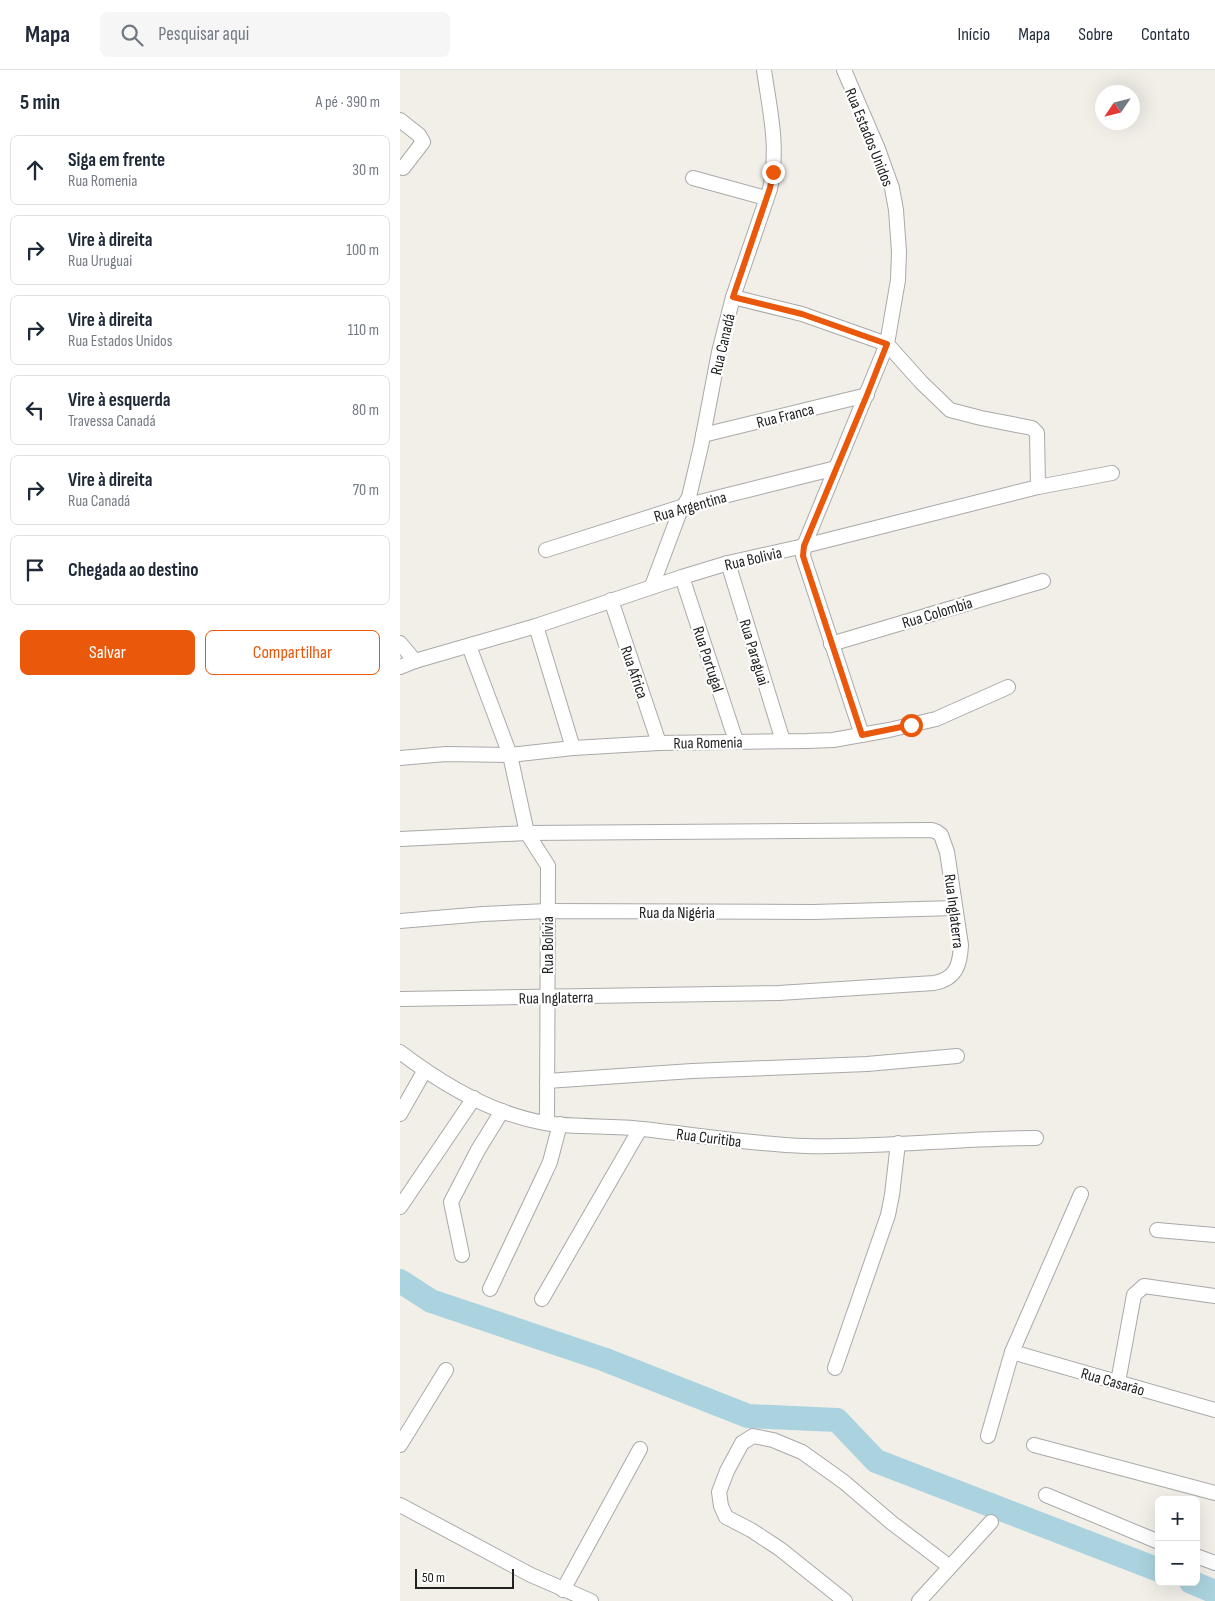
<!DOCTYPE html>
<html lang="pt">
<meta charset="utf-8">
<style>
:root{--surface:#fff;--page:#f6f6f7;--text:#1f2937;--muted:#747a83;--line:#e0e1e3;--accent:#ea580c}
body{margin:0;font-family:"Sofia Sans Condensed",sans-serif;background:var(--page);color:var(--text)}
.controls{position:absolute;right:15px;bottom:15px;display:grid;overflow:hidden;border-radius:8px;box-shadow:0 5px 20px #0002}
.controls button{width:45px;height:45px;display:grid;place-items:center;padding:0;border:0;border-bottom:1px solid var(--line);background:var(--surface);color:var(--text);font:25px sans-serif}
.compass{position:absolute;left:695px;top:15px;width:45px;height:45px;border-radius:50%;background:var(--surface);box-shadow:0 5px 20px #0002;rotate:235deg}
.scale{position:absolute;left:15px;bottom:12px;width:99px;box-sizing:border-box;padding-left:5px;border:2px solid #222;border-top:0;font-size:14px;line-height:18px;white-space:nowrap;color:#222;-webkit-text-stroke:4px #fff;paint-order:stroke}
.stop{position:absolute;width:15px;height:15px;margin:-11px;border:4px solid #ea580c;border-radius:50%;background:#fff}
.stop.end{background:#ea580c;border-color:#fff;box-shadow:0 1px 5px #0008}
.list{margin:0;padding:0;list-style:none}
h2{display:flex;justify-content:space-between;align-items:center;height:65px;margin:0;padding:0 20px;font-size:21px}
h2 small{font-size:16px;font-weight:400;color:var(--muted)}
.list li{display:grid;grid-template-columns:32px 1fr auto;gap:15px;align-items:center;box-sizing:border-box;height:70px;margin:0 10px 10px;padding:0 10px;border:1px solid var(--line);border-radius:8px}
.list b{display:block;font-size:19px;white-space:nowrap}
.list p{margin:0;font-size:16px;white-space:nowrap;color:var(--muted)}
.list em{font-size:16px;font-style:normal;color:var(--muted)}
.actions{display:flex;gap:10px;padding:15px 20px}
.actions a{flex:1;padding:11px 0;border:1px solid var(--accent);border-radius:8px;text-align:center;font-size:18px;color:var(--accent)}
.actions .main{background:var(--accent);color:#fff}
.icon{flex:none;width:28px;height:28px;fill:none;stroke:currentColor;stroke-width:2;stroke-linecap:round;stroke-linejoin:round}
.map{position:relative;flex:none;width:815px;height:1531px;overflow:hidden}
header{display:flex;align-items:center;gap:30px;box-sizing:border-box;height:70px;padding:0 25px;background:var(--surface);border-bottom:1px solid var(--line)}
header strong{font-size:24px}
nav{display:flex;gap:28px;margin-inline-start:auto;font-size:18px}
.search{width:350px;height:45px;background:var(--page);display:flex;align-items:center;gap:12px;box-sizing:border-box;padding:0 18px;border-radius:8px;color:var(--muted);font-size:19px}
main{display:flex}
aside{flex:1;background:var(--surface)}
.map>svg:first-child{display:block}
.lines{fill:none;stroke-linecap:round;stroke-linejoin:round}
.river{stroke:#aad3df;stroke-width:24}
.street-casing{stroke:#a9a9a9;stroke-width:16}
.street{stroke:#fff;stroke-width:14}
.route{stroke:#ea580c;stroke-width:6}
.labels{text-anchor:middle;stroke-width:4.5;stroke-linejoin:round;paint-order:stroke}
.street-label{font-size:16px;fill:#222;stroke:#fff}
</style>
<header>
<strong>Mapa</strong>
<div class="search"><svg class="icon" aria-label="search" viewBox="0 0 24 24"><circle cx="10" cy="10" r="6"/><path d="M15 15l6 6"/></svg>Pesquisar aqui</div>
<nav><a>Início</a><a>Mapa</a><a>Sobre</a><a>Contato</a></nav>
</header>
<main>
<aside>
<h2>5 min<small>A pé · 390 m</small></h2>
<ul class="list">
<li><svg class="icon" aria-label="ahead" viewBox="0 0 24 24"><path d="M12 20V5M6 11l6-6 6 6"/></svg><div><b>Siga em frente</b><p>Rua Romenia</p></div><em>30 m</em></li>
<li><svg class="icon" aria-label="right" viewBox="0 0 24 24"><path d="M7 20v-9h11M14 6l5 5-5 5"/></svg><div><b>Vire à direita</b><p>Rua Uruguai</p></div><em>100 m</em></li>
<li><svg class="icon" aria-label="right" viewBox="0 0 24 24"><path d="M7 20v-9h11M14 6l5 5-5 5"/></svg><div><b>Vire à direita</b><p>Rua Estados Unidos</p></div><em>110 m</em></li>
<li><svg class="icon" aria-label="left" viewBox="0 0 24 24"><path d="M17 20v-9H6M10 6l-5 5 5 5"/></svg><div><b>Vire à esquerda</b><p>Travessa Canadá</p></div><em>80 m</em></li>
<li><svg class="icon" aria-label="right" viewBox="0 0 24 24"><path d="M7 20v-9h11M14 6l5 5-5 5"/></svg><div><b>Vire à direita</b><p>Rua Canadá</p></div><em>70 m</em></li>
<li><svg class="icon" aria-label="arrive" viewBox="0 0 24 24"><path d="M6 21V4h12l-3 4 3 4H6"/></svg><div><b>Chegada ao destino</b></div></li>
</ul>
<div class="actions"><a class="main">Salvar</a><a>Compartilhar</a></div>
</aside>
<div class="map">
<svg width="815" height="1531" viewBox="0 0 815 1531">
<rect width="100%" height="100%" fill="#f2efe9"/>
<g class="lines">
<!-- river -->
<g class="river">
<polyline points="0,1211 31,1231 203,1289 348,1346 437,1350 476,1391 759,1500"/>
<polyline points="791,1512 815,1522"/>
</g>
<defs>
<g id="street">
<polyline points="444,0 478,79 492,118 496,140 499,182 498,210 487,274 404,476 403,486 462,665"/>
<polyline points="0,50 19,65 23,72 3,98"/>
<polyline points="293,108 366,128"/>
<polyline points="333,227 402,244 487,274 521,312 550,340 581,348 632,358 637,363 638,417"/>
<polyline points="303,365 467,325"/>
<polyline points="146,480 284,436 436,398"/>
<polyline points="328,493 383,671"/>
<polyline points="282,507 336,671"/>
<path d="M252,516L279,444L289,427L301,376L319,282L333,227L370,119C379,76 370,42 364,0"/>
<polyline points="211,530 259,673"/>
<polyline points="136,556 173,678"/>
<polyline points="0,573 15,591"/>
<polyline points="431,574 643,511"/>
<polyline points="69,576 110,685 127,763 148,796 147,1053"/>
<polyline points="0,597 15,591 136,556 282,507 328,493 404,476 638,417 712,403"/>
<polyline points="0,688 46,684 110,685 173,678 259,673 407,671 433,670 489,660 536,649 608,617"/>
<path d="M0,769L127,763L532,760L537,762L541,765L547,782L561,875C560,895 556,909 534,913L379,923L0,929"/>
<polyline points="0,851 83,844 148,841 413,842 555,838"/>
<path d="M0,982C42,1014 92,1044 145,1053C177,1058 211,1055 243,1059C297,1065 351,1074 405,1076C482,1078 559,1068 636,1068"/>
<polyline points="147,1011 292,1001 467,994 557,986"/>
<polyline points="0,1044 25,1000"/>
<polyline points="0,1137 74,1028"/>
<polyline points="757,1160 815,1165"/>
<polyline points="62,1185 51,1132 78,1080 102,1041"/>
<polyline points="90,1219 144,1105 150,1092 160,1054"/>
<polyline points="142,1229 240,1059"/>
<polyline points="612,1282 815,1340"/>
<polyline points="435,1298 488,1145 492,1125 498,1073"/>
<polyline points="718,1312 734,1225 744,1216 815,1226"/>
<polyline points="588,1366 612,1282 681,1124"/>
<polyline points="0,1375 46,1300"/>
<polyline points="634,1375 815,1423"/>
<polyline points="646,1425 759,1472"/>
<polyline points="0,1435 131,1505 191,1531"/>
<polyline points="796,1486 815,1493"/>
<polyline points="163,1520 240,1379"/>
<polyline points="445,1531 380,1479 351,1460 326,1447 321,1436 319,1422 327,1401 342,1373 353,1366 373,1370 402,1382 444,1412 492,1453 550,1497"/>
<polyline points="519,1531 591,1452"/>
</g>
</defs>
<!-- street casing -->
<use href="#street" class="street-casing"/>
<!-- street -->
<use href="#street" class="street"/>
</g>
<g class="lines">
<!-- route -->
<polyline class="route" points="373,102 370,118 333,227 402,244 487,274 467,325 404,476 403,486 462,665 511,655"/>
</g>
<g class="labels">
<!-- street labels -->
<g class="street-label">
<text transform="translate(470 67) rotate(68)" y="6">Rua Estados Unidos</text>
<text transform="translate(322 274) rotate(-77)" y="6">Rua Canadá</text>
<text transform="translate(385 345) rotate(-14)" y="6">Rua Franca</text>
<text transform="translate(290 436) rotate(-16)" y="6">Rua Argentina</text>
<text transform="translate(353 488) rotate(-13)" y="6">Rua Bolivia</text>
<text transform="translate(537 542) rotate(-17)" y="6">Rua Colombia</text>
<text transform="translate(355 582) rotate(73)" y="6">Rua Paraguai</text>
<text transform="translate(309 589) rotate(72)" y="6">Rua Portugal</text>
<text transform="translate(235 602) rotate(71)" y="6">Rua Africa</text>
<text transform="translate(308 672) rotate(-1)" y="6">Rua Romenia</text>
<text transform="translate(555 841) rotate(83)" y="6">Rua Inglaterra</text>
<text x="277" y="848">Rua da Nigéria</text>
<text transform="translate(147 875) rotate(-90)" y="6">Rua Bolívia</text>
<text transform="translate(156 927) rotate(-1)" y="6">Rua Inglaterra</text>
<text transform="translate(309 1067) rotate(7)" y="6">Rua Curitiba</text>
<text transform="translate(713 1311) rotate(16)" y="6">Rua Casarão</text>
</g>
</g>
</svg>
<div class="controls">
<button>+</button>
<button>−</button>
</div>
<svg class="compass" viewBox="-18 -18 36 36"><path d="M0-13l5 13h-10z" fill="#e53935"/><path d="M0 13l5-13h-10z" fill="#747a83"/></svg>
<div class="scale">50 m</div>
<div class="stop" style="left:511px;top:655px"></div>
<div class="stop end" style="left:373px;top:102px"></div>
</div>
</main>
